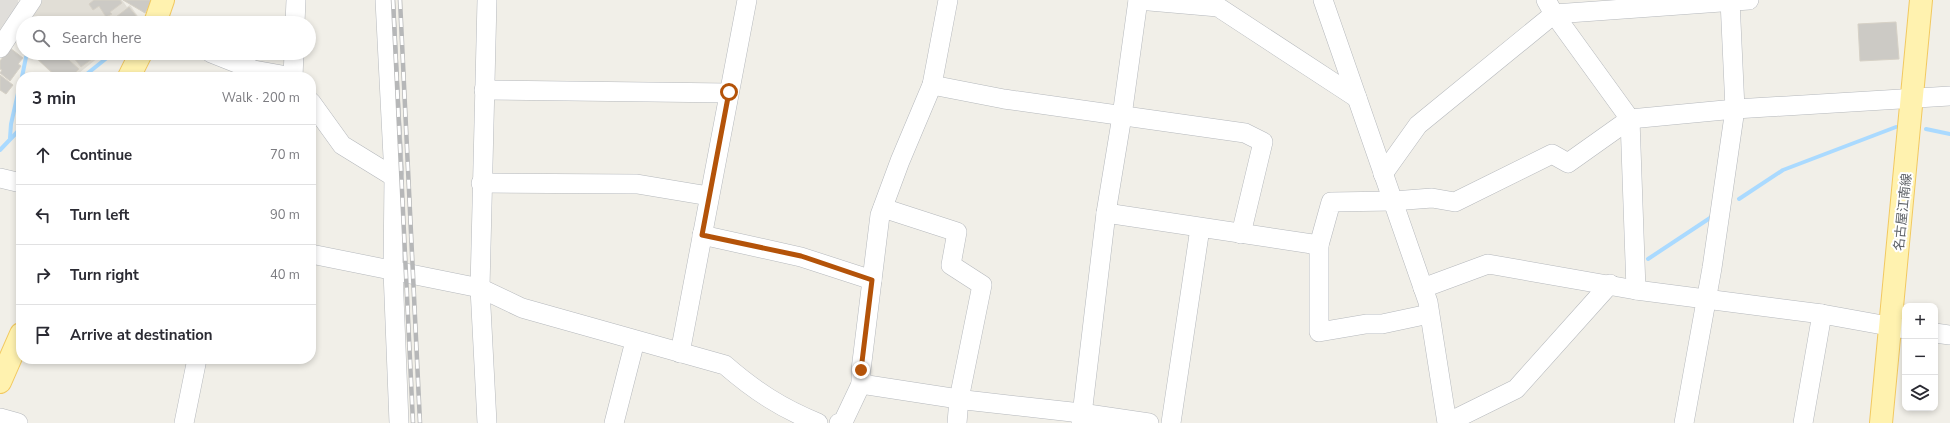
<!DOCTYPE html>
<meta charset="utf-8">
<style>
:root{--surface:#fff;--page:#f7f7f7;--text:#2b2b33;--muted:#7c7c81;--line:#e1e1e2}
body{margin:0;font-family:"Nunito Sans","Noto Sans JP",sans-serif;background:var(--page);color:var(--text)}
.controls{position:absolute;right:12px;bottom:12px;display:grid;overflow:hidden;border-radius:8px;box-shadow:0 2px 6px #0003}
.controls button{width:36px;height:36px;display:grid;place-items:center;padding:0;border:0;border-bottom:1px solid var(--line);background:var(--surface);color:var(--text);font:20px sans-serif}
.stop{position:absolute;width:12px;height:12px;margin:-9px;border:3px solid #b45309;border-radius:50%;background:#fff}
.stop.end{background:#b45309;border-color:#fff;box-shadow:0 1px 4px #0008}
.list{margin:0;padding:0;list-style:none}
h2{display:flex;justify-content:space-between;align-items:center;height:52px;margin:0;padding:0 16px;font-size:17px}
h2 small{font-size:13px;font-weight:400;color:var(--muted)}
.list li{display:grid;grid-template-columns:26px 1fr auto;gap:12px;align-items:center;box-sizing:border-box;height:60px;padding:0 16px;border-top:1px solid var(--line)}
.list b{display:block;font-size:15px;white-space:nowrap}
.list em{font-size:13px;font-style:normal;color:var(--muted)}
.icon{flex:none;width:22px;height:22px;fill:none;stroke:currentColor;stroke-width:2;stroke-linecap:round;stroke-linejoin:round}
.map{position:relative;flex:none;width:1950px;height:423px;overflow:hidden}
.search{position:absolute;background:var(--surface);box-shadow:0 2px 6px #0003;left:16px;top:16px;width:300px;height:44px;display:flex;align-items:center;gap:10px;box-sizing:border-box;padding:0 14px;border-radius:22px;color:var(--muted);font-size:15px}
.panel{position:absolute;background:var(--surface);box-shadow:0 2px 6px #0003;left:16px;top:72px;width:300px;height:292px;border-radius:16px}
.map>svg:first-child{display:block}
.industrial{fill:#e0deda}
.education{fill:#e1ded6}
.lines{fill:none;stroke-linecap:round;stroke-linejoin:round}
.stream{stroke:#aadaff;stroke-width:4}
.building{fill:#cccac5;stroke:#d6d1c6}
.minor-casing{stroke:#b5b8bc;stroke-width:20}
.major-casing{stroke:#f2c960;stroke-width:24}
.minor{stroke:#fff;stroke-width:19}
.major{stroke:#fff2af;stroke-width:22}
.rail-casing{stroke:#b6b7b8;stroke-width:4.5}
.rail{stroke:#fff;stroke-width:3;stroke-dasharray:9;stroke-linecap:butt}
.route{stroke:#b45309;stroke-width:5}
.labels{text-anchor:middle;stroke-width:4;stroke-linejoin:round;paint-order:stroke}
.street-label{font-size:13px;fill:#5f6368;stroke:#fff}
</style>
<div class="map">
<svg width="1950" height="423" viewBox="0 0 1950 423">
<rect width="100%" height="100%" fill="#f1efe8"/>
<!-- industrial -->
<polygon class="industrial" points="0,0 18,0 18,10 0,36"/>
<!-- education -->
<g class="education">
<polygon points="38,0 122,0 127,7 130,5 142,22 141,23 23,23 23,47 13,38"/>
<polygon points="30,53 104,53 74,77 56,77"/>
</g>
<g class="lines">
<!-- stream -->
<g class="stream">
<polyline points="22,77 26,57"/>
<polyline points="83,77 113,53"/>
<polyline points="1926,129 1950,134"/>
<polyline points="10,138 11,124 21,80"/>
<polyline points="0,150 21,128"/>
<polyline points="1739,199 1783,170 1896,127"/>
<polyline points="1648,259 1713,216"/>
</g>
</g>
<!-- building -->
<g class="building">
<polygon points="94,0 120,0 122,3 110,12 112,14 106,17 99,6 93,10 89,4"/>
<polygon points="123,0 153,0 145,13"/>
<polygon points="129,7 141,22 139,23 103,23 110,17 112,20"/>
<polygon points="1896,22 1899,59 1860,61 1858,24"/>
<polygon points="10,48 23,58 18,64 21,66 10,81 0,73 2,70 0,69 0,61"/>
<polygon points="31,53 61,53 79,69 71,77 57,77"/>
<polygon points="70,53 100,53 81,67"/>
<polygon points="0,75 13,85 6,94 0,90"/>
</g>
<g class="lines">
<defs>
<g id="minor">
<polyline points="385,0 394,177 393,271 399,423"/>
<polyline points="487,0 480,288 487,423"/>
<polyline points="948,0 932,85 900,161 880,215 861,370 861,384 965,400 1081,413 1149,423"/>
<polyline points="1138,0 1218,7 1357,98"/>
<polyline points="1323,0 1428,302 1447,423 1516,389 1610,284"/>
<polyline points="1546,0 1554,14 1630,119 1636,290"/>
<polyline points="295,23 296,0"/>
<polyline points="0,48 32,0"/>
<polyline points="211,53 254,70 293,77"/>
<polyline points="293,77 294,53"/>
<polyline points="932,85 1004,99 1245,133 1263,142 1241,234"/>
<polyline points="484,90 729,93"/>
<polyline points="311,102 342,145 394,177"/>
<polyline points="1383,174 1418,125 1554,14 1749,0"/>
<polyline points="0,178 21,183"/>
<polyline points="481,183 637,184 709,196"/>
<polyline points="883,208 957,232 951,265 982,285 959,399 957,423"/>
<polyline points="1106,213 1319,245"/>
<polyline points="702,235 801,257 872,280"/>
<path d="M311,254L480,288L522,308L725,365C755,391 781,408 818,423"/>
<polyline points="1423,288 1488,264 1636,290 1822,314 1905,329"/>
<polyline points="1429,314 1382,324 1366,324 1319,332 1319,245 1331,202 1393,201 1432,198 1455,202 1552,154 1568,163 1630,119 1735,109 1950,96"/>
<polyline points="1935,333 1950,335"/>
<polyline points="680,353 747,0"/>
<polyline points="0,418 18,423"/>
<polyline points="184,423 197,359"/>
<polyline points="614,423 635,341"/>
<polyline points="839,423 843,422 861,384"/>
<polyline points="1081,423 1106,213 1122,116 1138,0"/>
<polyline points="1171,423 1200,228"/>
<polyline points="1684,423 1712,268 1735,109 1730,0"/>
<polyline points="1803,423 1822,314"/>
</g>
<g id="major">
<polyline points="155,23 163,0"/>
<polyline points="129,77 141,53"/>
<polyline points="0,382 21,334"/>
<polyline points="1881,423 1921,0"/>
</g>
</defs>
<!-- minor casing -->
<use href="#minor" class="minor-casing"/>
<!-- major casing -->
<use href="#major" class="major-casing"/>
<!-- minor -->
<use href="#minor" class="minor"/>
<!-- major -->
<use href="#major" class="major"/>
<defs>
<g id="rail">
<polyline points="393,0 413,423"/>
<polyline points="400,0 420,423"/>
</g>
</defs>
<!-- rail casing -->
<use href="#rail" class="rail-casing"/>
<!-- rail -->
<use href="#rail" class="rail"/>
</g>
<g class="lines">
<!-- route -->
<polyline class="route" points="729,92 702,235 801,256 872,280 861,370"/>
</g>
<g class="labels">
<!-- street labels -->
<g class="street-label">
<text transform="translate(1902 212) rotate(-84)" y="5">名古屋江南線</text>
</g>
</g>
</svg>
<div class="controls">
<button>+</button>
<button>−</button>
<button><svg class="icon" aria-label="layers" viewBox="0 0 24 24"><path d="M12 4l9 5-9 5-9-5zM3 14l9 5 9-5"/></svg></button>
</div>
<div class="stop" style="left:729px;top:92px"></div>
<div class="stop end" style="left:861px;top:370px"></div>
<div class="search"><svg class="icon" aria-label="search" viewBox="0 0 24 24"><circle cx="10" cy="10" r="6"/><path d="M15 15l6 6"/></svg>Search here</div>
<section class="panel">
<h2>3 min<small>Walk · 200 m</small></h2>
<ul class="list">
<li><svg class="icon" aria-label="ahead" viewBox="0 0 24 24"><path d="M12 20V5M6 11l6-6 6 6"/></svg><div><b>Continue</b></div><em>70 m</em></li>
<li><svg class="icon" aria-label="left" viewBox="0 0 24 24"><path d="M17 20v-9H6M10 6l-5 5 5 5"/></svg><div><b>Turn left</b></div><em>90 m</em></li>
<li><svg class="icon" aria-label="right" viewBox="0 0 24 24"><path d="M7 20v-9h11M14 6l5 5-5 5"/></svg><div><b>Turn right</b></div><em>40 m</em></li>
<li><svg class="icon" aria-label="arrive" viewBox="0 0 24 24"><path d="M6 21V4h12l-3 4 3 4H6"/></svg><div><b>Arrive at destination</b></div></li>
</ul>
</section>
</div>
